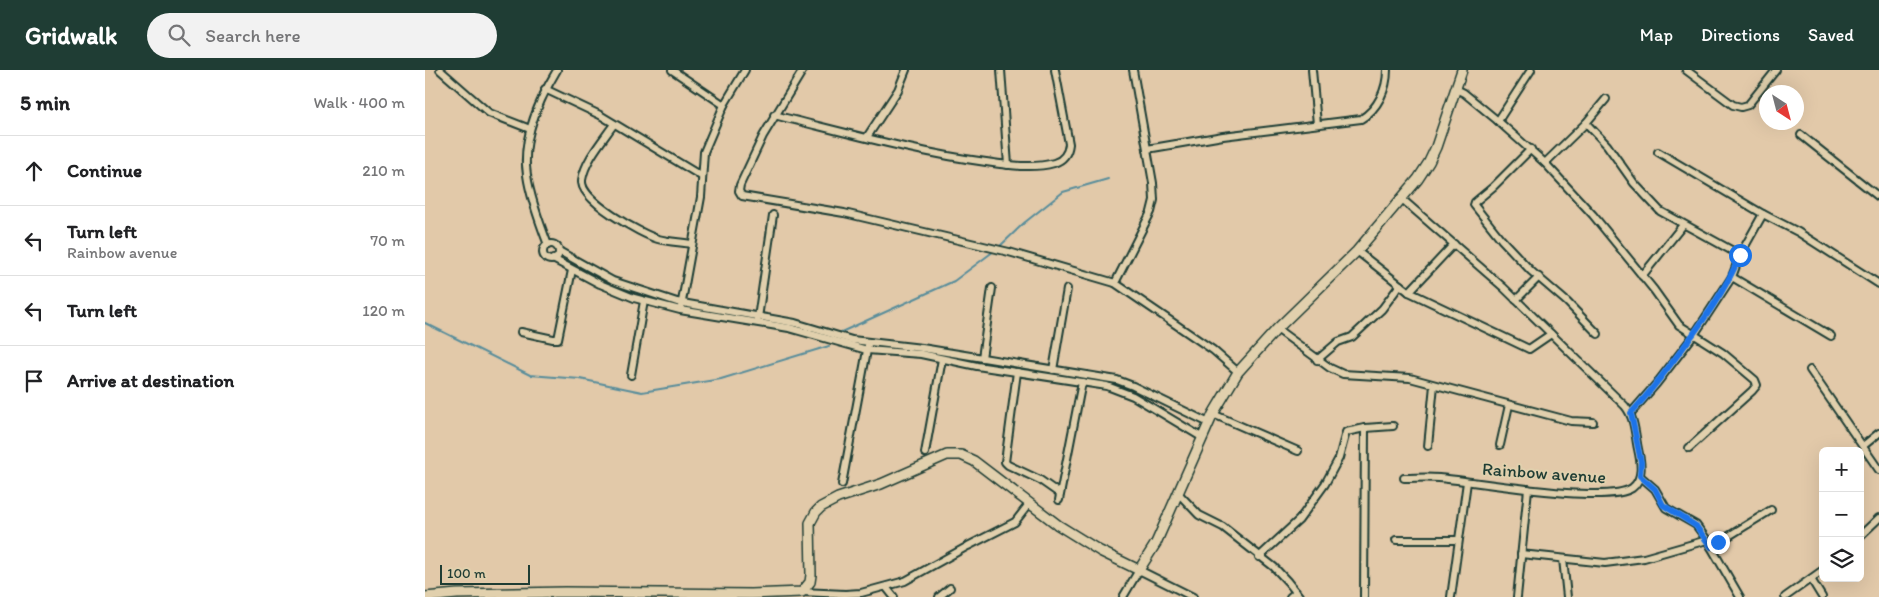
<!DOCTYPE html>
<meta charset="utf-8">
<style>
:root{--surface:#fff;--page:#f2f2f2;--text:#202124;--muted:#757577;--line:#e0e0e0;--accent:#1f3d34}
body{margin:0;font-family:Itim,sans-serif;background:var(--page);color:var(--text)}
.controls{position:absolute;right:15px;bottom:15px;display:grid;overflow:hidden;border-radius:8px;box-shadow:0 5px 20px #0002}
.controls button{width:45px;height:45px;display:grid;place-items:center;padding:0;border:0;border-bottom:1px solid var(--line);background:var(--surface);color:var(--text);font:25px sans-serif}
.compass{position:absolute;left:1334px;top:15px;width:45px;height:45px;border-radius:50%;background:var(--surface);box-shadow:0 5px 20px #0002;rotate:144deg}
.scale{position:absolute;left:15px;bottom:12px;width:90px;box-sizing:border-box;padding-left:5px;border:2px solid #1f3d34;border-top:0;font-size:14px;line-height:18px;white-space:nowrap;color:#1f3d34;-webkit-text-stroke:4px #e1d0ad;paint-order:stroke}
.stop{position:absolute;width:15px;height:15px;margin:-11px;border:4px solid #1a73e8;border-radius:50%;background:#fff}
.stop.end{background:#1a73e8;border-color:#fff;box-shadow:0 1px 5px #0008}
.list{margin:0;padding:0;list-style:none}
h2{display:flex;justify-content:space-between;align-items:center;height:65px;margin:0;padding:0 20px;font-size:21px}
h2 small{font-size:16px;font-weight:400;color:var(--muted)}
.list li{display:grid;grid-template-columns:32px 1fr auto;gap:15px;align-items:center;box-sizing:border-box;height:70px;padding:0 20px;border-top:1px solid var(--line)}
.list b{display:block;font-size:19px;white-space:nowrap}
.list p{margin:0;font-size:16px;white-space:nowrap;color:var(--muted)}
.list em{font-size:16px;font-style:normal;color:var(--muted)}
.icon{flex:none;width:28px;height:28px;fill:none;stroke:currentColor;stroke-width:2;stroke-linecap:round;stroke-linejoin:round}
.map{position:relative;flex:none;width:1454px;height:527px;overflow:hidden}
header{display:flex;align-items:center;gap:30px;box-sizing:border-box;height:70px;padding:0 25px;background:var(--accent);color:#fff}
header strong{font-size:24px}
nav{display:flex;gap:28px;margin-inline-start:auto;font-size:18px}
.search{width:350px;height:45px;background:var(--page);display:flex;align-items:center;gap:12px;box-sizing:border-box;padding:0 18px;border-radius:28px;color:var(--muted);font-size:19px}
main{display:flex}
aside{flex:1;background:var(--surface)}
.map>svg:first-child{display:block}
.lines{fill:none;stroke-linecap:round;stroke-linejoin:round}
.stream{stroke:#598d9b;stroke-width:2}
.minor-casing{stroke:#1f3d34;stroke-width:10}
.tertiary-casing{stroke:#1f3d34;stroke-width:12}
.minor{stroke:#e1d0ad;stroke-width:6}
.tertiary{stroke:#e1d0ad;stroke-width:9}
.route{stroke:#1a73e8;stroke-width:6}
.labels{text-anchor:middle;stroke-width:4;stroke-linejoin:round;paint-order:stroke}
.street-label{font-size:18px;fill:#1f3d34;stroke:#e1d0ad}
</style>
<header>
<strong>Gridwalk</strong>
<div class="search"><svg class="icon" aria-label="search" viewBox="0 0 24 24"><circle cx="10" cy="10" r="6"/><path d="M15 15l6 6"/></svg>Search here</div>
<nav><a>Map</a><a>Directions</a><a>Saved</a></nav>
</header>
<main>
<aside>
<h2>5 min<small>Walk · 400 m</small></h2>
<ul class="list">
<li><svg class="icon" aria-label="ahead" viewBox="0 0 24 24"><path d="M12 20V5M6 11l6-6 6 6"/></svg><div><b>Continue</b></div><em>210 m</em></li>
<li><svg class="icon" aria-label="left" viewBox="0 0 24 24"><path d="M17 20v-9H6M10 6l-5 5 5 5"/></svg><div><b>Turn left</b><p>Rainbow avenue</p></div><em>70 m</em></li>
<li><svg class="icon" aria-label="left" viewBox="0 0 24 24"><path d="M17 20v-9H6M10 6l-5 5 5 5"/></svg><div><b>Turn left</b></div><em>120 m</em></li>
<li><svg class="icon" aria-label="arrive" viewBox="0 0 24 24"><path d="M6 21V4h12l-3 4 3 4H6"/></svg><div><b>Arrive at destination</b></div></li>
</ul>
</aside>
<div class="map">
<svg width="1454" height="527" viewBox="0 0 1454 527">
<rect width="100%" height="100%" fill="#e2c9a9"/>
<filter id="ink" filterUnits="userSpaceOnUse"><feTurbulence type="fractalNoise" baseFrequency=".02" numOctaves="2"/><feDisplacementMap in="SourceGraphic" scale="10" xChannelSelector="R" yChannelSelector="G"/><feConvolveMatrix kernelMatrix="1 2 1 2 8 2 1 2 1" color-interpolation-filters="sRGB"/></filter>
<g filter="url(#ink)">
<g class="lines">
<!-- stream -->
<g class="stream">
<polyline points="573,178 599,153 638,122 683,109"/>
<polyline points="0,253 105,305 155,309 217,322 296,309 404,276"/>
<polyline points="414,263 529,211 569,181"/>
</g>
<defs>
<g id="minor">
<polyline points="15,0 64,43 105,59"/>
<polyline points="247,0 299,35"/>
<polyline points="378,0 338,66 315,115 314,121 317,126 419,143 584,182 690,213 788,280 813,302"/>
<polyline points="576,0 583,95"/>
<polyline points="887,0 892,54"/>
<polyline points="1261,0 1308,35 1316,37 1323,35 1351,0"/>
<polyline points="120,19 175,45 276,106"/>
<polyline points="1031,19 1039,23 1073,51 1120,93 1168,145 1229,220 1254,255 1298,283 1330,310 1332,315 1327,321 1264,378"/>
<path d="M349,45C419,62 489,82 561,92C582,95 608,99 629,93C639,90 643,83 644,74L630,0"/>
<polyline points="1073,51 1106,0"/>
<polyline points="1161,53 1182,75 1209,113 1235,141 1315,185"/>
<path d="M189,54C178,70 160,90 157,110C154,130 216,164 233,169C244,172 256,172 267,174"/>
<polyline points="1376,65 1454,127"/>
<polyline points="442,67 473,20 481,0"/>
<path d="M722,79L798,66L936,49C953,39 962,19 962,0"/>
<polyline points="1106,79 1068,117 1050,132 1049,135 1076,169 1106,201 1142,232 1173,264"/>
<polyline points="1233,82 1338,144 1373,162 1454,214"/>
<polyline points="1120,93 1161,53 1181,29"/>
<path d="M977,129L1078,217L1200,336C1210,348 1210,365 1213,379C1216,392 1219,409 1207,418C1182,435 1049,411 1014,408C1002,407 991,408 979,408"/>
<circle cx="126" cy="182" r="8"/>
<path d="M123,175C115,154 105,127 102,105C96,69 114,30 132,0"/>
<polyline points="134,181 188,211 252,232 370,253 427,270 497,278 692,310 708,316 784,353"/>
<polyline points="932,181 984,222 1104,279 1126,264"/>
<polyline points="128,189 175,214 209,228 255,240 364,258 442,280 496,284 552,296 682,316 708,326 778,368"/>
<polyline points="1217,206 1258,155"/>
<polyline points="1307,207 1406,266"/>
<polyline points="690,213 726,142 729,130 728,113 708,0"/>
<polyline points="984,222 1029,174"/>
<polyline points="1091,230 1114,207"/>
<polyline points="256,237 276,127 279,82 299,35 320,0"/>
<polyline points="333,248 348,145"/>
<polyline points="852,259 905,298 918,304 985,308 1146,351 1168,352"/>
<polyline points="96,262 128,269 133,269 147,200"/>
<polyline points="557,288 567,218"/>
<polyline points="892,290 913,272 927,267 957,239 975,215"/>
<polyline points="628,300 642,219"/>
<polyline points="1385,300 1454,400"/>
<polyline points="592,302 580,392 583,395 615,410 635,424"/>
<polyline points="206,305 219,231"/>
<polyline points="1206,343 1232,313 1269,265 1307,207 1315,185 1338,144"/>
<polyline points="788,344 873,381"/>
<polyline points="1075,375 1084,335"/>
<polyline points="1003,376 1009,315"/>
<polyline points="1438,376 1454,363"/>
<polyline points="500,383 517,289"/>
<polyline points="1215,406 1230,419 1241,438 1271,455 1282,470 1315,527"/>
<polyline points="417,414 443,275"/>
<polyline points="754,424 774,445 798,457 849,497 863,512 875,527"/>
<polyline points="634,430 657,312"/>
<polyline points="1435,466 1454,448"/>
<polyline points="971,470 1033,470"/>
<polyline points="1286,477 1346,440"/>
<polyline points="1096,484 1180,493 1219,488 1282,470"/>
<polyline points="834,487 874,450 900,414 914,388 921,362 940,358 968,356"/>
<polyline points="1138,489 1142,527"/>
<polyline points="1386,509 1397,527"/>
<polyline points="461,517 469,527"/>
<polyline points="377,522 420,524 436,523 480,511 543,476 590,452 604,434"/>
<polyline points="514,527 525,518"/>
<polyline points="698,527 714,500 768,527"/>
<polyline points="865,527 871,522"/>
<polyline points="939,527 940,358"/>
<polyline points="1026,527 1042,412"/>
<polyline points="1092,527 1103,419"/>
<polyline points="1360,527 1398,500"/>
</g>
<polyline id="tertiary" points="0,527 32,524 140,522 326,524 377,522 385,512 386,505 385,453 391,442 396,437 413,428 456,414 522,385 536,385 549,391 633,455 675,481 714,500 731,473 788,344 813,302 852,259 932,181 993,109 1004,92 1011,77 1037,0"/>
</defs>
<!-- minor casing -->
<use href="#minor" class="minor-casing"/>
<!-- tertiary casing -->
<use href="#tertiary" class="tertiary-casing"/>
<!-- minor -->
<use href="#minor" class="minor"/>
<!-- tertiary -->
<use href="#tertiary" class="tertiary"/>
</g>
</g>
<g class="lines" filter="url(#ink)">
<!-- route -->
<path class="route" d="M1293,472L1286,477L1271,456L1238,435L1230,419L1215,406L1216,392L1206,343C1223,325 1237,306 1252,286C1276,254 1300,222 1315,185"/>
</g>
<g class="labels">
<!-- street labels -->
<g class="street-label">
<text transform="translate(1119 403) rotate(4)" y="6">Rainbow avenue</text>
</g>
</g>
</svg>
<div class="controls">
<button>+</button>
<button>−</button>
<button><svg class="icon" aria-label="layers" viewBox="0 0 24 24"><path d="M12 4l9 5-9 5-9-5zM3 14l9 5 9-5"/></svg></button>
</div>
<svg class="compass" viewBox="-18 -18 36 36"><path d="M0-13l5 13h-10z" fill="#e53935"/><path d="M0 13l5-13h-10z" fill="#757577"/></svg>
<div class="scale">100 m</div>
<div class="stop" style="left:1315px;top:185px"></div>
<div class="stop end" style="left:1293px;top:472px"></div>
</div>
</main>
